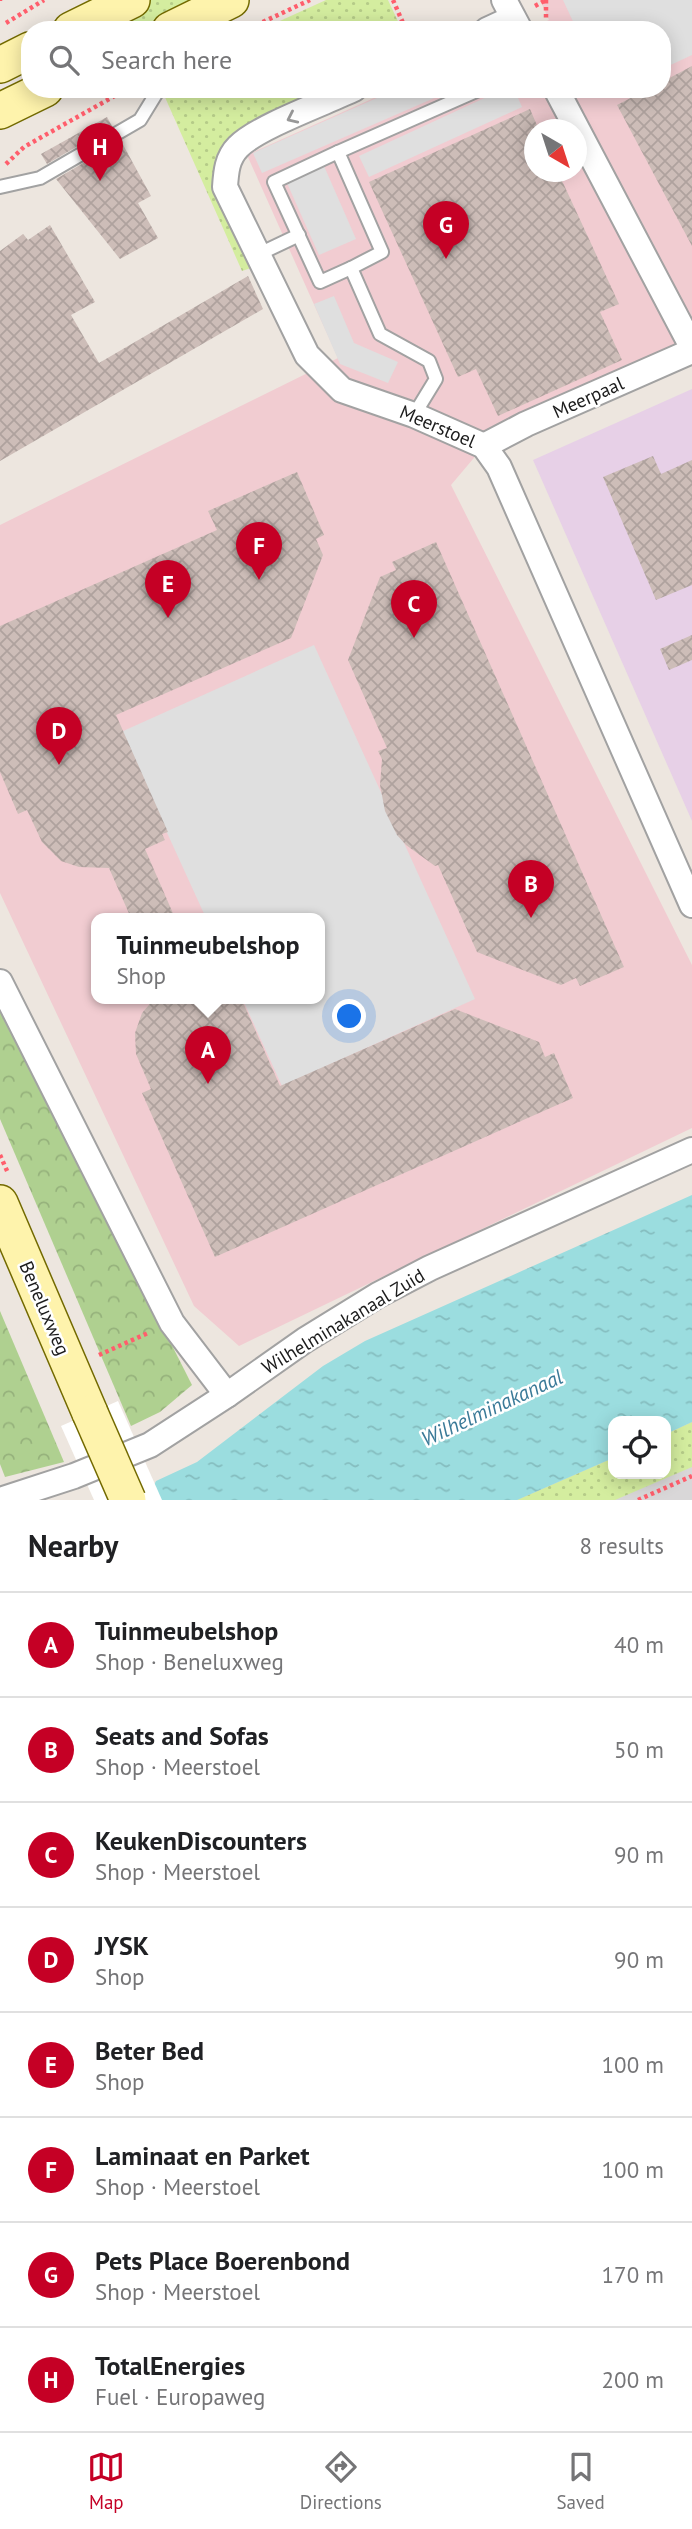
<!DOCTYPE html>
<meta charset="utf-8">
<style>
:root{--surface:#fff;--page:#f6f6f6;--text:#202124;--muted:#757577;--line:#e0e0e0;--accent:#c50025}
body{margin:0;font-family:"PT Sans",sans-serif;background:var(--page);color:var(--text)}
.controls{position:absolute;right:21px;bottom:21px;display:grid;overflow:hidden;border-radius:14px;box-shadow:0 4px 18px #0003}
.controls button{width:63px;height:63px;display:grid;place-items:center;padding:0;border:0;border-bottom:2px solid var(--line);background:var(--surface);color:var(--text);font:35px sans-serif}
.compass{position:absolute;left:524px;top:119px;width:63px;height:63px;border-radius:50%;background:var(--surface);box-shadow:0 4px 18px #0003;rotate:141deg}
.you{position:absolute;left:350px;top:1017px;width:24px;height:24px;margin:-18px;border:5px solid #fff;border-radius:50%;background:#1a73e8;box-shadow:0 0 0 10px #1a73e833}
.badge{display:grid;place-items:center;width:46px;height:46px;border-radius:50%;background:var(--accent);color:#fff;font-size:23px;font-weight:700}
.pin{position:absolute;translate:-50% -58px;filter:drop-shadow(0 2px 4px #0008)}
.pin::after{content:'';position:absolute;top:37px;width:24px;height:21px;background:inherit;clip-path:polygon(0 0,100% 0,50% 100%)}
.popup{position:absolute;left:91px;top:913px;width:234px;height:91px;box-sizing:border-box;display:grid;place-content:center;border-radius:14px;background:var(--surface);filter:drop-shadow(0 2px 5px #0005);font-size:23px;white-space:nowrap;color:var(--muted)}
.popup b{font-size:26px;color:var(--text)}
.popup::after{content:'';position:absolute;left:50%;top:100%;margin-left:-14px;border:14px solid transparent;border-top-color:var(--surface)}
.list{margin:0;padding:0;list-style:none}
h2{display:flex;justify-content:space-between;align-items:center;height:91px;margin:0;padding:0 28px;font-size:30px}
h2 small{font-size:23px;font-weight:400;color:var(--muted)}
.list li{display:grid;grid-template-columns:46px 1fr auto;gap:21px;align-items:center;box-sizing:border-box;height:105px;padding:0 28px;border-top:2px solid var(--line)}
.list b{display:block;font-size:26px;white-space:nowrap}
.list p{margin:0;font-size:23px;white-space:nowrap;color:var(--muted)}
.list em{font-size:23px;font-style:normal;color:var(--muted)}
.icon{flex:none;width:38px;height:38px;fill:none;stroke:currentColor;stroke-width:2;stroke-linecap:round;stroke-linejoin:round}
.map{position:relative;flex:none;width:692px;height:1500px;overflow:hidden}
.search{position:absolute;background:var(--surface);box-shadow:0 4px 18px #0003;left:21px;right:21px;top:21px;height:77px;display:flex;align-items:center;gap:18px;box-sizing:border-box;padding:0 24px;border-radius:28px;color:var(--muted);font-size:26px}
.sheet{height:931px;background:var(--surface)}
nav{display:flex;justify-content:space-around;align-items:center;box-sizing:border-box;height:98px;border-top:2px solid var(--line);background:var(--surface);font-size:19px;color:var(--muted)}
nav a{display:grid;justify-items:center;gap:4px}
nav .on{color:var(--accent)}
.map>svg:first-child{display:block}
.residential{fill:#d9d7d8}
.commercial{fill:#f1ccd1;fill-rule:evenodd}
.industrial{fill:#e7d0e7}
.grass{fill:url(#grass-dots)}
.forest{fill:url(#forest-crowns)}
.parking{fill:#dfdfdf}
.water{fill:url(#water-ripples)}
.pier{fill:#fff}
.building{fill:url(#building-cross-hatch)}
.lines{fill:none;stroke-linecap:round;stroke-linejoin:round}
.lane-casing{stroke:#a2a2a2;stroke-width:16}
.street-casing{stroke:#a2a2a2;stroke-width:28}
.secondary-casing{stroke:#736a00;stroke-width:38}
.path{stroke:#ff5e6c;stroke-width:4.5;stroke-dasharray:3.5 3.5;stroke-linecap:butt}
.lane{stroke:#fff;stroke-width:12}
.street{stroke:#fff;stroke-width:24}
.secondary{stroke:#fef3ac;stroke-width:35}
.secondary-bridge-casing{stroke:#736a00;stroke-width:38;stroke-linecap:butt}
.secondary-bridge{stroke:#fef3ac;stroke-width:35}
.oneway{stroke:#989898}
.labels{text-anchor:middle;stroke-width:5;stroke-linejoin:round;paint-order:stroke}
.street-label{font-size:19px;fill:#1b1b1b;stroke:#fff}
.water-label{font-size:21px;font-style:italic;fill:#3a7a98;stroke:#fff}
</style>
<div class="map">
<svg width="692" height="1500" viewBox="0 0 692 1500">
<defs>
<pattern id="grass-dots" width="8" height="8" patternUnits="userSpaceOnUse" patternTransform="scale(1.75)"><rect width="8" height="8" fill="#d4ed9f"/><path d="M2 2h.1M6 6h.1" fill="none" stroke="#b5cb88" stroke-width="1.8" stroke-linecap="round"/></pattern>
<pattern id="forest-crowns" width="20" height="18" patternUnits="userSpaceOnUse" patternTransform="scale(1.75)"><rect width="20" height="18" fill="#afd090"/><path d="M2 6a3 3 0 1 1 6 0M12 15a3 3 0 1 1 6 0" fill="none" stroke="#96b27c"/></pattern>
<pattern id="water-ripples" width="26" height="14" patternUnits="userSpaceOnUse" patternTransform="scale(1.75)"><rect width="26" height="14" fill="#9bdddf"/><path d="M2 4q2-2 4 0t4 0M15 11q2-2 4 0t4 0" fill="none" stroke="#85bdbf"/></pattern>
<pattern id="building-cross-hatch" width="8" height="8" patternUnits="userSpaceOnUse" patternTransform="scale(1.75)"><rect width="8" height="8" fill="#cdbdb8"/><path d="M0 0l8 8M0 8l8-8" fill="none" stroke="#afa29e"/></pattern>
</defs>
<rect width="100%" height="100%" fill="#ede6df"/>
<!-- residential -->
<polygon class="residential" points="692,1417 692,1500 489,1500 613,1452 613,1474 666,1474 666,1429"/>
<!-- commercial -->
<path class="commercial" d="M540,0H692V356L484,446L451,485L692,965V1128L239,1346L194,1306L0,893V525L338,358L247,155L394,89H662V30H527L549,20ZM534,130H576V172H534ZM96,918H320V998H96Z"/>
<!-- industrial -->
<polygon class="industrial" points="692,389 692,821 533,460"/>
<!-- grass -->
<g class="grass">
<polygon points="142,0 198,0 133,30 92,30"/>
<polygon points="326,0 388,0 402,30 260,30"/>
<polygon points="168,89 331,89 233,135 223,148 251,268 242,271 164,95"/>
<polygon points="692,1422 692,1467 615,1500 517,1500 613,1458 613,1474 666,1474 666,1434"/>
</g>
<!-- forest -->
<g class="forest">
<polygon points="0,1005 192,1385 160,1412 131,1426 0,1119"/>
<polygon points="0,1311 64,1462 5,1477 0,1464"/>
</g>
<!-- parking -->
<g class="parking">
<polygon points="563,0 692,0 692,55 662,69 662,30 577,30"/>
<polygon points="397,89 455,89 262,173 253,153"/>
<polygon points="504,89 514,89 522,107 369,177 359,156"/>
<polygon points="324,166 356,239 319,255 287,183"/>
<polygon points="334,296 354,343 398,362 388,383 340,364 314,304"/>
<polygon points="314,645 475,999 282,1086 242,998 320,998 320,918 206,918 121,732"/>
</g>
<!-- water -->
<polygon class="water" points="692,1195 692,1422 666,1434 666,1421 613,1421 613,1458 517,1500 122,1500 154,1485 156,1481 197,1462 323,1366 365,1341"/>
<!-- pier -->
<polygon class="pier" points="118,1401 162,1500 94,1500 61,1426"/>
<!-- building -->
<g class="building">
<polygon points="692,66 692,246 617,105 648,89 662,89 662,82"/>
<polygon points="530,109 539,130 535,130 535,172 558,172 619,304 600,312 622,360 498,416 476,369 458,377 369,182"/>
<polygon points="107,117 112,126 47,164 41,154"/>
<polygon points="121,141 151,196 138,203 158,238 120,259 56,179"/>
<polygon points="50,225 95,302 71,315 99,363 248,276 263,309 0,461 0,251 23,234 28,240"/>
<polygon points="653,456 661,474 692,460 692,585 656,600 603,477"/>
<polygon points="297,472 324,535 316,539 323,555 291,638 116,715 168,832 162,834 165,840 145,849 175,918 131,918 109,868 79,867 61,861 42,842 27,810 18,814 0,772 0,626 217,530 208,511"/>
<polygon points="436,542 624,967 580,986 576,978 561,985 477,952 438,865 435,866 406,845 397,835 385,811 380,785 382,759 378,751 387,748 348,660 380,577 396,570 392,562"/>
<polygon points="692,635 692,660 669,670 660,649"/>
<polygon points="155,998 241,998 280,1086 455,1009 539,1042 545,1057 554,1053 573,1098 215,1257 142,1093 151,1089 136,1054 135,1033 142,1013"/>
</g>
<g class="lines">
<defs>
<g id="lane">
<polyline points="338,152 274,182 320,282 351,268"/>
<polyline points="0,187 40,178 140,120 159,89"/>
<polyline points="257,255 299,235"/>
<polyline points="414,415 436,379 429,361 380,334 351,268 382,252 338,152 481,89"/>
</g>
<g id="street">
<polyline points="504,0 520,30"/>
<polyline points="487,30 513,18"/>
<path d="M354,89C327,102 257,127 238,147C227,158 226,172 225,187L307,355L342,390L414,415L484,446L499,467L692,905"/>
<polyline points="556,89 692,347"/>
<polyline points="484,446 526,424 692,351"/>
<polyline points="0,982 172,1323 227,1395"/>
<polyline points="0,1500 74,1476 150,1445 227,1395 305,1340 378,1295 430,1268 692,1150"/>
</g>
<g id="secondary">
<polyline points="71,30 132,0"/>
<polyline points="170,30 231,0"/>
<polyline points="0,65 30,50"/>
<polyline points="0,111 45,89"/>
<polyline points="0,1203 90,1413"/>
</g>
</defs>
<!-- lane casing -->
<use href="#lane" class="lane-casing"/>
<!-- street casing -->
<use href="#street" class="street-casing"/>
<!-- secondary casing -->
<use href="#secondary" class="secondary-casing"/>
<!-- path -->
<g class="path">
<polyline points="393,0 406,30"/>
<polyline points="546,0 546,18"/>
<polyline points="0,1 0,0"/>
<polyline points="535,6 546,0"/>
<polyline points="6,23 44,0"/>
<polyline points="250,28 310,0"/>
<polyline points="6,164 24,147 127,89"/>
<polyline points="0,1155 8,1173"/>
<polyline points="99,1355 148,1333"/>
<polyline points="638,1500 692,1476"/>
</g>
<!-- lane -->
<use href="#lane" class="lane"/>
<!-- street -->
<use href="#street" class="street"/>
<!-- secondary -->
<use href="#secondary" class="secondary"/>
<defs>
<polyline id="secondary-bridge" points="90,1413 128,1500"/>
</defs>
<!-- secondary-bridge casing -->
<use href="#secondary-bridge" class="secondary-bridge-casing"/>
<!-- secondary-bridge -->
<use href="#secondary-bridge" class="secondary-bridge"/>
</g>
<!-- one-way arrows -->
<defs><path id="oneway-chevron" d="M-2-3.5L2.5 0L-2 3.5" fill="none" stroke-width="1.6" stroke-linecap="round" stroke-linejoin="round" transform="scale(1.75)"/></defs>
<use class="oneway" href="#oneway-chevron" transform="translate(292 118) rotate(155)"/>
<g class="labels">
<!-- street labels -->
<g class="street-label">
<text transform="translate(588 397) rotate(-24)" y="7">Meerpaal</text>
<text transform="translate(438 426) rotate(23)" y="7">Meerstoel</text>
<text transform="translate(45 1308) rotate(67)" y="7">Beneluxweg</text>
<text transform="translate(343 1321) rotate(-31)" y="7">Wilhelminakanaal Zuid</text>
</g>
<!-- water labels -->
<g class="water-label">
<text transform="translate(492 1408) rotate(-25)" y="7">Wilhelminakanaal</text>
</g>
</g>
</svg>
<div class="controls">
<button><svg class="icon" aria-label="locate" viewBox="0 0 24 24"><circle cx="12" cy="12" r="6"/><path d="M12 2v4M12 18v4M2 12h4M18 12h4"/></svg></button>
</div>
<svg class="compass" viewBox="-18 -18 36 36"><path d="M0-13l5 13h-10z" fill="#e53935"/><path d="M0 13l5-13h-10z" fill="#757577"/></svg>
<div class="you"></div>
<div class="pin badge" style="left:208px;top:1084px">A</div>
<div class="popup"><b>Tuinmeubelshop</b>Shop</div>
<div class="pin badge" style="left:531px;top:918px">B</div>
<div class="pin badge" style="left:414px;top:638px">C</div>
<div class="pin badge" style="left:59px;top:765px">D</div>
<div class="pin badge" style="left:168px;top:618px">E</div>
<div class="pin badge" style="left:259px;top:580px">F</div>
<div class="pin badge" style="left:446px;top:259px">G</div>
<div class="pin badge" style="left:100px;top:181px">H</div>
<div class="search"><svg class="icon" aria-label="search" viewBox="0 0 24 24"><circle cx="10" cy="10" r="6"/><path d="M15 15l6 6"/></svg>Search here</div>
</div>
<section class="sheet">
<h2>Nearby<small>8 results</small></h2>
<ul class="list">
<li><span class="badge">A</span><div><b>Tuinmeubelshop</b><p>Shop · Beneluxweg</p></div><em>40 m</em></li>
<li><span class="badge">B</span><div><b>Seats and Sofas</b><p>Shop · Meerstoel</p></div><em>50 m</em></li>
<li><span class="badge">C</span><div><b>KeukenDiscounters</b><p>Shop · Meerstoel</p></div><em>90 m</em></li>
<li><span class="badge">D</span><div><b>JYSK</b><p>Shop</p></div><em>90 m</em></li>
<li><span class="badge">E</span><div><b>Beter Bed</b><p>Shop</p></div><em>100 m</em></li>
<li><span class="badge">F</span><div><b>Laminaat en Parket</b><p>Shop · Meerstoel</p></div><em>100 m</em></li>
<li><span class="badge">G</span><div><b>Pets Place Boerenbond</b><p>Shop · Meerstoel</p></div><em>170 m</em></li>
<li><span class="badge">H</span><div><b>TotalEnergies</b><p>Fuel · Europaweg</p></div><em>200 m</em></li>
</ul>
</section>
<nav>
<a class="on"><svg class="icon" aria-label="map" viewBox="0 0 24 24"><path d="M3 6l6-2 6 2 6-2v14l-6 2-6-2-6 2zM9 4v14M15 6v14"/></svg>Map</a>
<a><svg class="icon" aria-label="directions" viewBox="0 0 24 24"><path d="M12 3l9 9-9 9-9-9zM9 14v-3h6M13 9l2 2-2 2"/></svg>Directions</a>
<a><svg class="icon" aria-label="saved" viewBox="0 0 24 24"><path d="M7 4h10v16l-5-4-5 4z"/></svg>Saved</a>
</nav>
